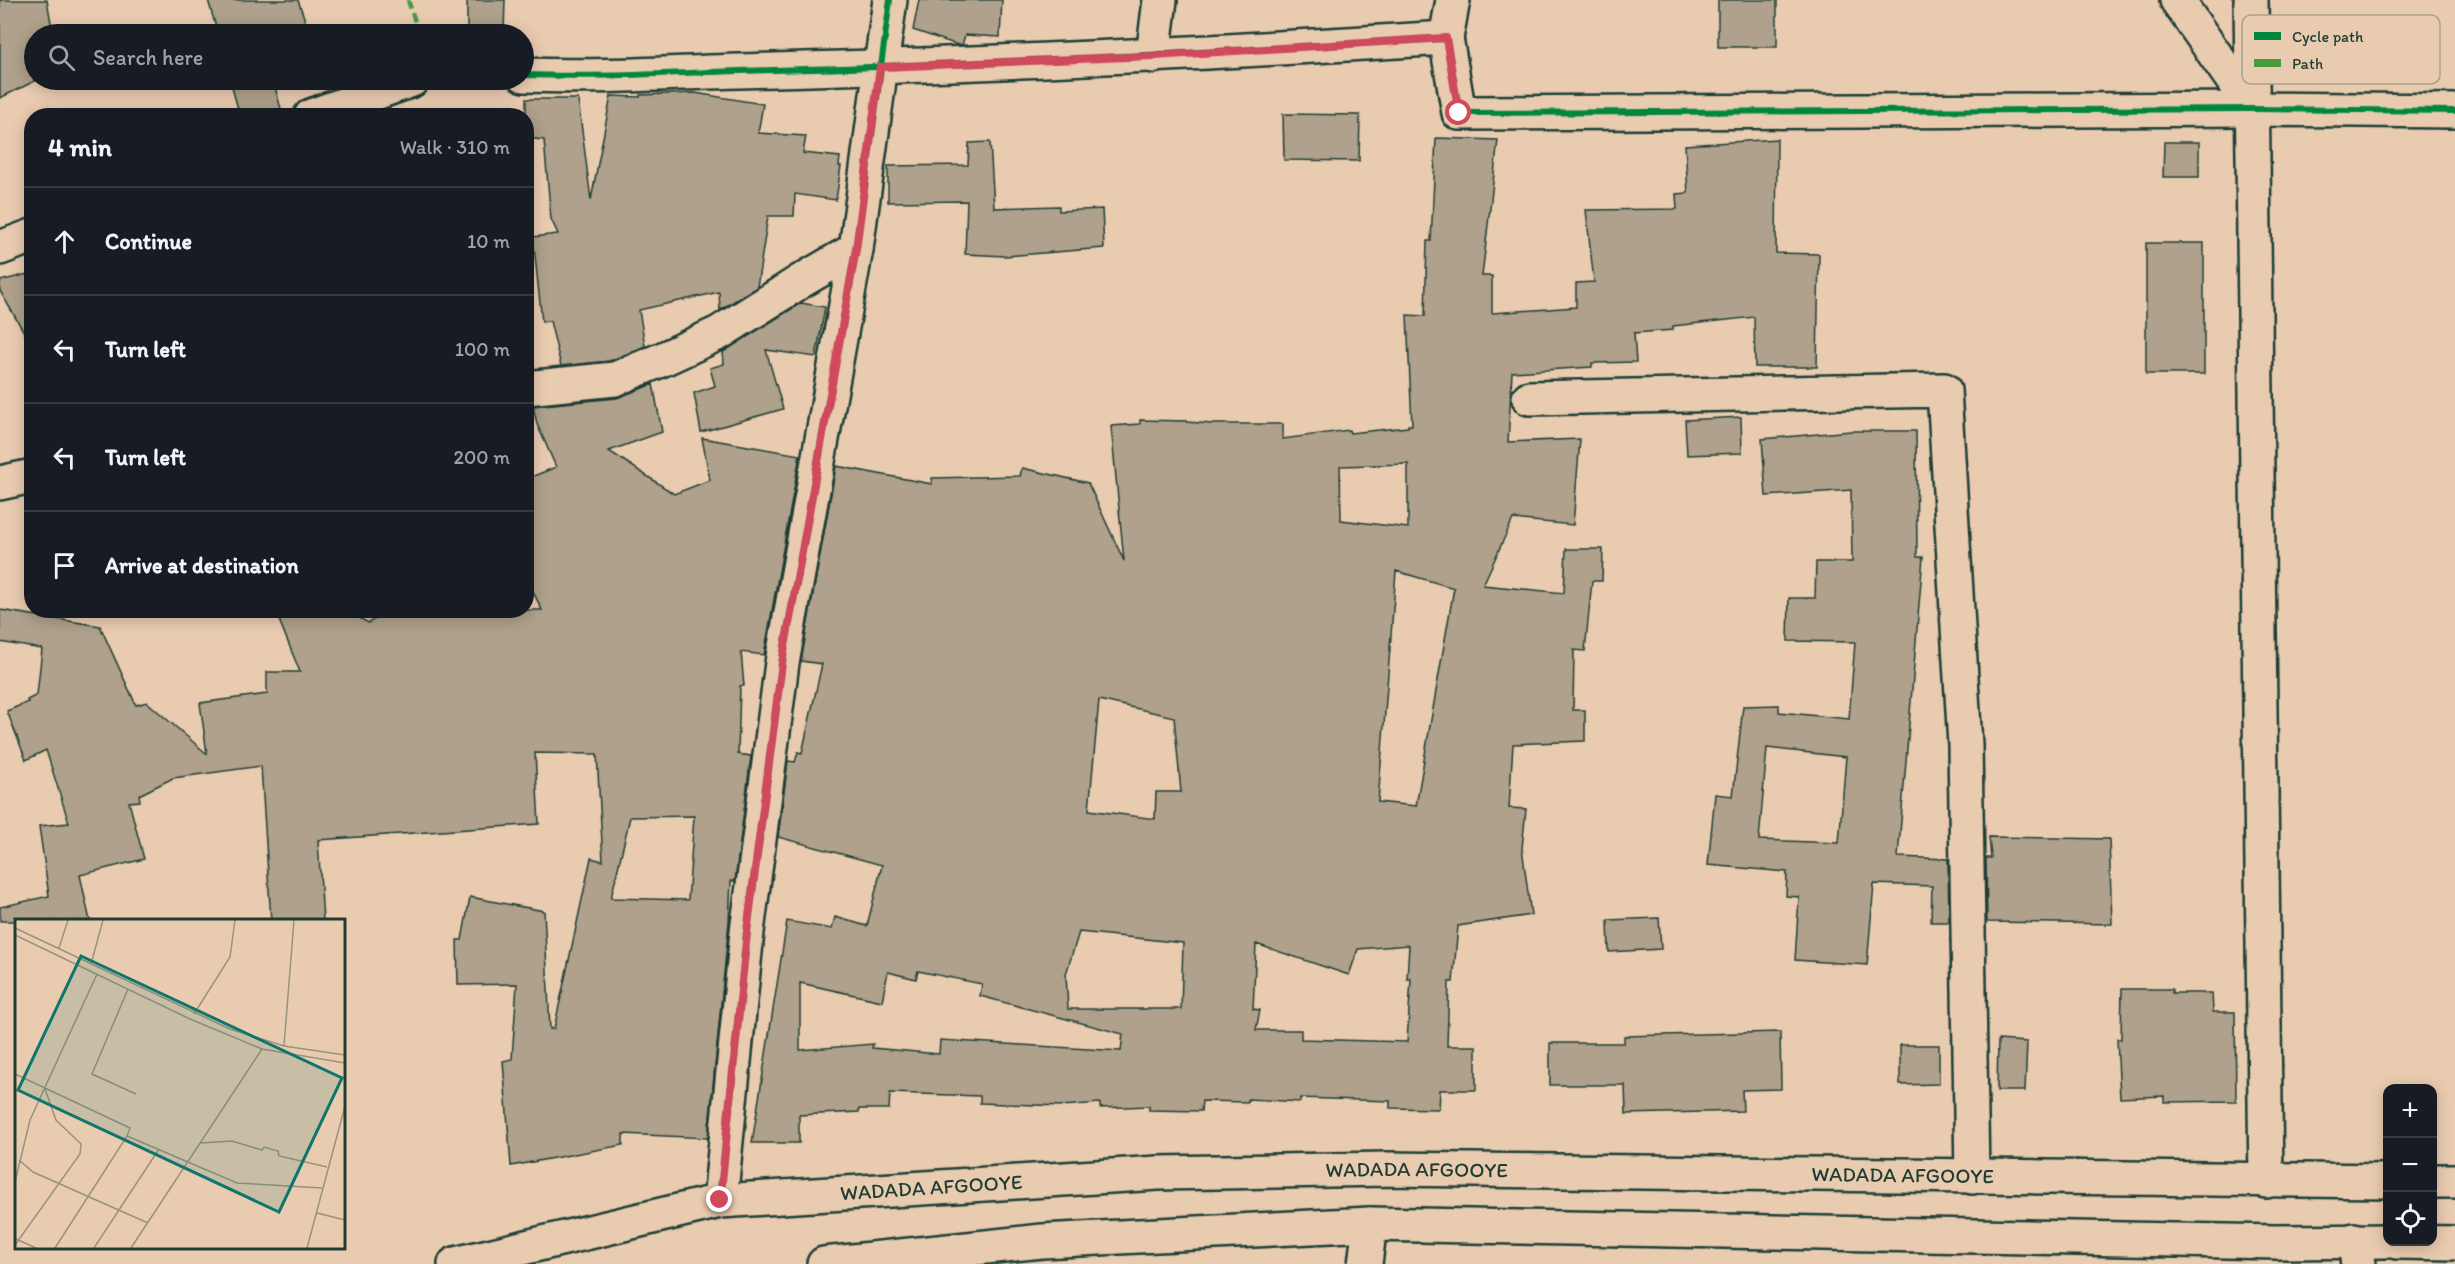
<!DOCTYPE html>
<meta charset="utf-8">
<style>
:root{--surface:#171b24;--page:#20242c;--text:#f1f3f6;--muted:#9ea1a6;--line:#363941}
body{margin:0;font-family:Itim,sans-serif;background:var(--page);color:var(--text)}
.controls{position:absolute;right:18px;bottom:18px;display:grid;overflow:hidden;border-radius:12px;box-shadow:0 3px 15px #0003}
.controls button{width:54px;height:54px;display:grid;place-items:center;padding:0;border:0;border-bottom:2px solid var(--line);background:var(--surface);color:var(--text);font:30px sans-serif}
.stop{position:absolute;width:18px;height:18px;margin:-14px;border:4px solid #d1495b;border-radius:50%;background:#fff}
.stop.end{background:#d1495b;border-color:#fff;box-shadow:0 2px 6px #0008}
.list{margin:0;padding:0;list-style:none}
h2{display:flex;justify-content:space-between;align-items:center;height:78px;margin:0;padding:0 24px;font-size:26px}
h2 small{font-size:20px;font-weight:400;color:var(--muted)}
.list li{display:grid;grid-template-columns:39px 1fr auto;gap:18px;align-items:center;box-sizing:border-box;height:108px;padding:0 24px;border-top:2px solid var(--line)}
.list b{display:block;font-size:22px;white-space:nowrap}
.list em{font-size:20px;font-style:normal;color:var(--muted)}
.icon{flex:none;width:33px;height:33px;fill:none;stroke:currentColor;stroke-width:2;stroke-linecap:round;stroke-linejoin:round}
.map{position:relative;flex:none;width:2455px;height:1264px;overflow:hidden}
.search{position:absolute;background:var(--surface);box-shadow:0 3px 15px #0003;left:24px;top:24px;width:510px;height:66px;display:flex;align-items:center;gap:15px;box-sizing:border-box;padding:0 21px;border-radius:33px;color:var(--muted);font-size:22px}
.panel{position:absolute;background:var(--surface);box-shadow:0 3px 15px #0003;left:24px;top:108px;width:510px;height:510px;border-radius:24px}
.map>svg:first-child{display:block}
.building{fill:#afa18b;stroke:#1f3d34;stroke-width:1.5;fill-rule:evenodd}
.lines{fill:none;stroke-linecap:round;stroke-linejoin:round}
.minor-casing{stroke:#1f3d34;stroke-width:38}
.highway-casing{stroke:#1f3d34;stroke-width:38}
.minor{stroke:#e9cbb0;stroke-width:33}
.highway{stroke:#e9cbb0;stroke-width:33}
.quiet{stroke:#4a9a42;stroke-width:4.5;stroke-dasharray:9 4.5;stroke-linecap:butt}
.cycleway-casing{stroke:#e9cbb0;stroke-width:10}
.cycleway{stroke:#00873e;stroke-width:6}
.route{stroke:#d1495b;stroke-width:8}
.labels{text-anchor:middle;stroke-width:4.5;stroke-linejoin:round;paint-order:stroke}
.street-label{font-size:21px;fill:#1f3d34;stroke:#e9cbb0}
.inset-road{fill:none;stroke:#98927e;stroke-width:1.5}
.view{fill:#0f766e;fill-opacity:0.15;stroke:#0f766e;stroke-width:3}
.inset-edge{fill:none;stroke:#1f3d34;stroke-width:3}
.key{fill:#e9cbb0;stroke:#aca08b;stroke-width:1.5}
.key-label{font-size:16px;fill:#1f3d34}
</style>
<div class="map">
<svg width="2455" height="1264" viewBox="0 0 2455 1264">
<rect width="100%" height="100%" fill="#e9cbb0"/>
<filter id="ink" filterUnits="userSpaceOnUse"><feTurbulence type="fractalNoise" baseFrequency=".0167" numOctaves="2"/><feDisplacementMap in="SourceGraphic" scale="12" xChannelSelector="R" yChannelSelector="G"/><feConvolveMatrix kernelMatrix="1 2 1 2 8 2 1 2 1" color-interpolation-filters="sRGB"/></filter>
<g filter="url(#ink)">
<!-- building -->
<g class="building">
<polygon points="0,0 47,0 53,34 34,34 34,80 37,80 0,98"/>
<polygon points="208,0 298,0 307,26 280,34 218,34"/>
<polygon points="467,0 505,0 504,33 467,31"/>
<polygon points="919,0 1002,0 1000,37 965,35 962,45 958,45 913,30"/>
<rect x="1718" y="0" width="59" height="47"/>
<polygon points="230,80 273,80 283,116 240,116"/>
<polygon points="695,93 763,104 758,133 806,136 803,153 840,157 839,166 841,166 836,200 795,194 794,216 768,216 757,287 720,310 719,292 639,310 645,346 610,361 561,366 550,321 542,322 533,237 558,234 551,219 544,140 526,138 526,99 578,99 591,200 611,96 640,97 640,95"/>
<polygon points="1283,114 1360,115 1359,161 1284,160"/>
<path d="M1436,138L1498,140L1482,276H1492V313L1576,307V283L1594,282L1586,210L1677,209L1676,194L1688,193L1685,145L1777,139L1776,253L1819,254L1817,367H1755L1754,317L1673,326V330L1634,333L1636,362L1592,363V367L1512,372L1508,442L1580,439L1573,525L1513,519L1483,585L1564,593L1566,549H1603L1602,581H1592L1585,651L1574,650L1573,710H1585V741L1513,744L1509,808L1526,809L1522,848L1531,915L1458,926L1453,982H1449L1447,1046H1476V1090H1440L1439,1109L1390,1108V1101L1300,1098V1102L1248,1099V1102L1202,1101L1201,1111L1149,1110V1106L1100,1108V1103L1062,1106L980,1103V1096L890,1093L889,1109H859V1112L799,1115V1143H752L787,921L832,929L835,917L867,926L882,865L778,837L788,761L795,762L798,752L802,753L822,664L801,661L836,466L932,484V478L1020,476L1022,468L1088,483L1124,561L1111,426L1140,424V420L1187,421V422L1212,424H1283V439L1349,430L1350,433L1408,427V425H1412L1407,315L1425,316L1427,241H1431ZM1408,464V528L1341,520L1340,466ZM1396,571L1454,588L1416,806L1378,802ZM1099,700L1174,717L1181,792H1156L1155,819L1089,810ZM1079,932L1183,943L1181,1009H1068L1066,974ZM1256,944L1349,975L1358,949L1409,945L1407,979H1411L1407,1042L1301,1039V1030H1256L1260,1010L1253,1009ZM918,971L982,984L980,996L1123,1034L1121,1051L940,1040L939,1054L872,1048L873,1044L800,1050V983L882,1001L888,972L916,979Z"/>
<polygon points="990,142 994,208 1059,206 1059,211 1102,209 1104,248 1005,256 965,254 967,201 888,202 888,166 968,165 969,143"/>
<polygon points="2164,142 2199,142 2199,177 2163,177"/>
<rect x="2146" y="243" width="58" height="131"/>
<polygon points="32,273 32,346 0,291 0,281"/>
<polygon points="801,303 825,307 816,357 766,350 783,409 701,432 694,393 715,386 710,368 724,364 723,352"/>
<path d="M653,384L662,432L609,451L674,494L710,480L702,438L800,455L764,655L741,652L744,686H740L738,754L751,756L735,881H731L729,922L708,1138L623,1134V1145L511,1166L503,1061L512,1059L517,984L458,985L457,940H462L470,897L544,911L550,1029H554L591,858L603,861L597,754L535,753L539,824L318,840L323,921H271L261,766L173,778L139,795L140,801L129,802L144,859L80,875L90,921H0V907L49,896L39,826L69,823L46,750L26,760L7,711L28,702L27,700L37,695L42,649L0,642V610L100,626L136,705L147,702L207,754L200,703L267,694V672H300L275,610H346L368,623L392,610H542L526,577V479L556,467L537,424L533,406L617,398ZM694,816L688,900L611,898L630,817Z"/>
<polygon points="1741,417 1742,453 1687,455 1685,420"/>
<path d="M1851,431H1916L1917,557H1923L1898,857L1948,859L1949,922H1931L1932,886L1874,884L1867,965L1795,960L1799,897L1786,896L1787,872L1708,865L1715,794L1733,796L1743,706L1779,705V712L1849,719L1855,642L1788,641L1789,598H1815L1816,562H1852L1851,490L1766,496L1762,439ZM1767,748L1846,757L1839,843L1759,840Z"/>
<polygon points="1989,837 2109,839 2112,924 1987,922 1986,858 1991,858"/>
<polygon points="1659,918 1661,949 1609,952 1608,920"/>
<polygon points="2122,989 2172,989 2172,993 2212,993 2213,1012 2235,1012 2236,1101 2164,1102 2164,1096 2120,1098 2117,1039 2121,1039"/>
<polygon points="1780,1032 1781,1089 1742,1090 1743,1111 1626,1114 1625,1085 1550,1085 1550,1043 1624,1043 1624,1036"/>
<polygon points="1998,1040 2027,1042 2025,1091 1997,1091"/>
<polygon points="1900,1045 1939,1045 1939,1084 1900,1085"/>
</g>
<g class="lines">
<defs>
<g id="minor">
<polyline points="2177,0 2253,109"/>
<polyline points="2251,0 2266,1181"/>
<polyline points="1446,38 1453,0"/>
<polyline points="1153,56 1160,0"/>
<path d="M524,75C607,78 690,72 774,70C998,64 1222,52 1446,38L1459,113L2253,109L2455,111"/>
<polyline points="311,116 412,80"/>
<polyline points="0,248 32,236"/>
<polyline points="526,388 615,379 663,359 719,333 801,281 856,249"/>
<polyline points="1529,398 1944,390 1965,745 1972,1177"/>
<polyline points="0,483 32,476"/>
<polyline points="720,1201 747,932 782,663 856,249 890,0"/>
<polyline points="2354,1240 2358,1264"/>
<polyline points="1365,1264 1370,1224"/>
</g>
<g id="highway">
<polyline points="2432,1181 2455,1181"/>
<polyline points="2397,1242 2455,1243"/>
<path id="s1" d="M455,1264L720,1201L1158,1173L1387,1169L2388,1181"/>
<polyline points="824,1264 1042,1241 1370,1224 2277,1242 2388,1241"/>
</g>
</defs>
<!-- minor casing -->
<use href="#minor" class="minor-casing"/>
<!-- highway casing -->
<use href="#highway" class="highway-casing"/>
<!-- minor -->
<use href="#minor" class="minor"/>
<!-- highway -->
<use href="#highway" class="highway"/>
<!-- quiet -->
<polyline class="quiet" points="408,0 419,34"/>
<defs>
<g id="cycleway">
<path d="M524,75C607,78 690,72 774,70C998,64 1222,52 1446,38L1459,113L2253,109L2455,111"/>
<polyline points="720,1201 747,932 782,663 856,249 890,0"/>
</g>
</defs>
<!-- cycleway casing -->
<use href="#cycleway" class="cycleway-casing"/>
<!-- cycleway -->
<use href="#cycleway" class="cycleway"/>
</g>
</g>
<g class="lines" filter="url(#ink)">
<!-- route -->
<polyline class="route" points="720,1200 747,932 782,663 856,249 880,67 1153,56 1446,38 1459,113"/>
</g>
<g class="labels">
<!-- street labels -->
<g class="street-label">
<text dy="7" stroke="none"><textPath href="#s1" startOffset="970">WADADA AFGOOYE</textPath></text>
<text dy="7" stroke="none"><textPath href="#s1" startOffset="1456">WADADA AFGOOYE</textPath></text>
<text dy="7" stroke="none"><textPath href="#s1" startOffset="484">WADADA AFGOOYE</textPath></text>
</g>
</g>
<!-- overview -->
<g transform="translate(15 919)">
<rect width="330" height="330" fill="#e9cbb0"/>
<path class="inset-road" d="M0,9L215,110L269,127L330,136M0,16L175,100L247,130L330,144M44,29L53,1M76,45L88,1M113,70L77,155L121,175M179,95L215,38L220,1M269,127L279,1M0,155L115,209L112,217L222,264L307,269M185,224L217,222L247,231L249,228L263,232L264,237L312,248M4,241L18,253L133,304M0,263L15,201L82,55M302,294L330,301M1,320L21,329M0,326L65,235L66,225L41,201L30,170M40,329L112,217M79,329L144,230M116,329L247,130M292,329L330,187"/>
<path class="view" d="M66,37L327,159L264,293L3,171Z"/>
<rect width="330" height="330" class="inset-edge"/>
</g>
<!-- legend -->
<rect x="2242" y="15" width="198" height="69" rx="9" class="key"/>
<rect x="2254" y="32" width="27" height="8" fill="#00873e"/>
<rect x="2254" y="59" width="27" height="8" fill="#4a9a42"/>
<g class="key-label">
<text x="2292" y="42">Cycle path</text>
<text x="2292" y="69">Path</text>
</g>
</svg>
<div class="controls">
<button>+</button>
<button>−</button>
<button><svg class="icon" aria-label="locate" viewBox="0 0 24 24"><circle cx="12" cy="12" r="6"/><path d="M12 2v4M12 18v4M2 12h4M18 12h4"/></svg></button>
</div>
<div class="stop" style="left:1459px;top:113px"></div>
<div class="stop end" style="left:720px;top:1200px"></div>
<div class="search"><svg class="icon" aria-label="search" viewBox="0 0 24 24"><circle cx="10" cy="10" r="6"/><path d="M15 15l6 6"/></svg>Search here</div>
<section class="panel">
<h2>4 min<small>Walk · 310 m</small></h2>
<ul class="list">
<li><svg class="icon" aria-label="ahead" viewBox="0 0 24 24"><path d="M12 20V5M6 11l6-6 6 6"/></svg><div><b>Continue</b></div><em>10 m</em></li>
<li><svg class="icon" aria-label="left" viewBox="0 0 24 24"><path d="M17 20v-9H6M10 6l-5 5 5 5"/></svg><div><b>Turn left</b></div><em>100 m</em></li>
<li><svg class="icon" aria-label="left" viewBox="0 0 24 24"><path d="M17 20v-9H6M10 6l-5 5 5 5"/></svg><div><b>Turn left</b></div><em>200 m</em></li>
<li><svg class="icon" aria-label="arrive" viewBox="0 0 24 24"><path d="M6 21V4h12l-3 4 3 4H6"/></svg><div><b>Arrive at destination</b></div></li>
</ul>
</section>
</div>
